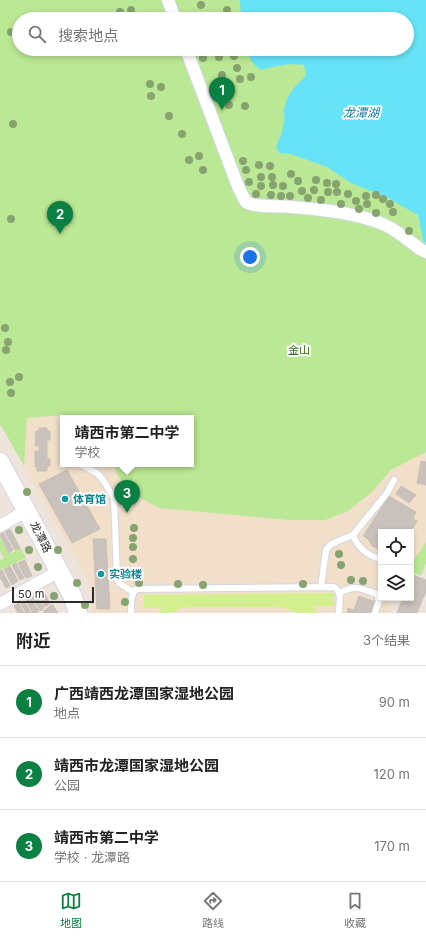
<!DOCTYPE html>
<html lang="zh">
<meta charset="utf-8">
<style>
:root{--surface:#fff;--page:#f6f6f6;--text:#222;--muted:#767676;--line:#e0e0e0;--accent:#0b8043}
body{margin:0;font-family:Inter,"Noto Sans SC",sans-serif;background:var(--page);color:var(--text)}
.controls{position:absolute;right:12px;bottom:12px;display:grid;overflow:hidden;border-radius:0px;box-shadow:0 2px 6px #0003}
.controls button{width:36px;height:36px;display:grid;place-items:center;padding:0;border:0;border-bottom:1px solid var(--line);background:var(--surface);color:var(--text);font:20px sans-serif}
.scale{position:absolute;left:12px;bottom:10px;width:82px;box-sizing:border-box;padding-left:4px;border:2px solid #2b2b2b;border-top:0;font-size:11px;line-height:14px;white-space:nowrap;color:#2b2b2b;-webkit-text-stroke:3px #fff;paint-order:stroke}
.you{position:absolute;left:250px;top:257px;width:14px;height:14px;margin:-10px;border:3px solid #fff;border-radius:50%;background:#1a73e8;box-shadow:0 0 0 6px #1a73e833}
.badge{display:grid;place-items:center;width:26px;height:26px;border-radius:50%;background:var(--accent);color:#fff;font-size:13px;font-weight:700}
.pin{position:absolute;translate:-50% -33px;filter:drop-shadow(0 1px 2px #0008)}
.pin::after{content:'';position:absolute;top:21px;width:14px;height:12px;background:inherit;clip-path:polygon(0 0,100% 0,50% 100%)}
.popup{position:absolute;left:60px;top:415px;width:134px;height:52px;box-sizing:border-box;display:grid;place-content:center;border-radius:0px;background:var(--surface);filter:drop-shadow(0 1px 3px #0005);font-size:13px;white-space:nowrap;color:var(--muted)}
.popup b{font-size:15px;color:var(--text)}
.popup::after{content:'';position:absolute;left:50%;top:100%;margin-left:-8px;border:8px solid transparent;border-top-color:var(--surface)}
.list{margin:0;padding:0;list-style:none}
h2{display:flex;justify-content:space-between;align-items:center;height:52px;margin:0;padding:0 16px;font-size:17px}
h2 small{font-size:13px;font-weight:400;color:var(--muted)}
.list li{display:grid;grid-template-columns:26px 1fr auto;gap:12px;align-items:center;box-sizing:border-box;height:72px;padding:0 16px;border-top:1px solid var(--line)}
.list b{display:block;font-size:15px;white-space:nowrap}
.list p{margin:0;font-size:13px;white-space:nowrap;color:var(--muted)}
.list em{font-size:13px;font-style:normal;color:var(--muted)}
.icon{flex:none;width:22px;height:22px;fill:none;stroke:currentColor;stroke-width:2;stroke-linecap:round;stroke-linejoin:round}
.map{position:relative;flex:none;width:426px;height:613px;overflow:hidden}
.search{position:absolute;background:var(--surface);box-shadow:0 2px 6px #0003;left:12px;right:12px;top:12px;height:44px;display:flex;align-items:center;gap:10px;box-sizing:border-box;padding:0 14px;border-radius:22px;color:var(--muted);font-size:15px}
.sheet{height:268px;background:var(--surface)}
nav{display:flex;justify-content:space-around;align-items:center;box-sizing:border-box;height:56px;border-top:1px solid var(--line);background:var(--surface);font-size:11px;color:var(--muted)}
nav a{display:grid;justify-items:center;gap:2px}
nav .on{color:var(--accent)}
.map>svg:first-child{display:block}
.education{fill:#f1dfca}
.green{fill:#bbe894;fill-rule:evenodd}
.pitch{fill:#d3f08f}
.water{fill:#67e3f7}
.building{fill:#c9c1bb;stroke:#c9c0b5}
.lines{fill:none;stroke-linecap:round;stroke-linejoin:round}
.service-casing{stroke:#d1d7e5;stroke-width:8}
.minor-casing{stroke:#d1d7e5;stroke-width:14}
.secondary-casing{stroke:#d1d7e5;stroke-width:20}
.service{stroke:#fff;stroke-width:6}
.minor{stroke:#fff;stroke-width:12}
.secondary{stroke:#fff;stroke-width:18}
.tree{fill:#87a36f}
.culture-dot{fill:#0f9aa8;stroke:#fff;stroke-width:1.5}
.labels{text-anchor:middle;stroke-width:4;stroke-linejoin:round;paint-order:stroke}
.park-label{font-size:11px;fill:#326e15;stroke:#fff}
.culture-label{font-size:11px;font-weight:bold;fill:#0d838f;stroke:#fff;text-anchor:start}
.street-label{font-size:11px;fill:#2b2b2b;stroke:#fff}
.water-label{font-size:12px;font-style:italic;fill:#047c9f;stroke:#fff}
</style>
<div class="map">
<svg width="426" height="613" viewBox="0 0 426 613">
<rect width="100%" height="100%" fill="#eee4dc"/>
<!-- education -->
<polygon class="education" points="96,415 99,418 63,418 63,464 114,464 116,472 123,484 133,494 159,508 288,520 325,520 372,492 391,469 426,452 426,542 411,564 411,532 381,532 381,598 393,598 388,613 91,613 91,591 87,579 24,466 27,418 50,416"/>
<!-- green -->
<g class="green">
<path d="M0,0H426V452L391,470L372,492L348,511L325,520H288L159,508L133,494L123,484L116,472L114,464H191V418H99L96,415L51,416L27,418L24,466L0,424ZM19,19H407V49H19Z"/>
<polygon points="0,537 9,554 21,548 26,558 0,570 0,560 4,558 0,551"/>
<polygon points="426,542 426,563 421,576 411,571 411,564"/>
</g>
<!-- pitch -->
<polygon class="pitch" points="334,593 334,606 313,606 318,613 297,613 287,609 276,607 191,607 182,608 171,613 157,613 164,607 144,608 144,595"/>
<!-- water -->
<path class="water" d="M240,0H426V242L424,243L418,215L386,197L351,183L327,167L291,154L279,153L276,147C279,139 283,131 284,123C285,119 284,114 284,110C286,95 295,86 306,76L304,65C290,63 275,66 262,70C252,64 249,60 249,49H407V19H241Z"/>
<!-- building -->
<g class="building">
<polygon points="39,428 47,428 47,431 50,431 50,440 47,440 47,459 50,459 50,466 47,466 47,471 37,471 37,467 35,467 35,451 39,451 39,446 35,446 36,431 39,431"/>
<polygon points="421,461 426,462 426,485 417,483"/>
<polygon points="67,470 100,529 72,543 39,484"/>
<polygon points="401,486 416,495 409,503 396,494"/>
<polygon points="389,496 416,512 413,519 417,521 412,530 407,528 404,532 381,532 381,550 372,546 368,539 363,536"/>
<polygon points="10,529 20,548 15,550 5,532"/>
<polygon points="3,532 13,550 9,553 0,535"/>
<polygon points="93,539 106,539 110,609 97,609"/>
<polygon points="25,560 32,576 26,578 18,563"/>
<polygon points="16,563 24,578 20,580 12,565"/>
<polygon points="10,566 18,581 12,585 4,569"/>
<polygon points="2,570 10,586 6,588 0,577 0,571"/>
<polygon points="413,575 426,580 426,591 417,613 397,613 403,598 411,598 411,579"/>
<polygon points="43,591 50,603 45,607 38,594"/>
<polygon points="36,595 44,608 41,611 32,598"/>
<polygon points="359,596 376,602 372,613 347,613 348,608 354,610"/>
<polygon points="30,598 39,611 36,613 33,613 26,601"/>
<polygon points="24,601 31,613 26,613 21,603"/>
<polygon points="19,603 24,613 18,613 14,606"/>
<polygon points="52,604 58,613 44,613 43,612"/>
</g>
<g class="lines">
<defs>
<g id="service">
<polyline points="80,464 97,473 103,480 114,498 117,577 119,583 133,592"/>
<path d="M353,535C358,548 368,556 381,559"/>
<polyline points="321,587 326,550 330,545 338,541 353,535 387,493 394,480"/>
<path d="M340,593C356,584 361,589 377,594L379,601L375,613"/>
<path d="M131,613C131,605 130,595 136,589L334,587C343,592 339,604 339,613"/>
</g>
<g id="minor">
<polyline points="168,0 175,19"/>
<path d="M186,49L239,189L246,202C256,208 278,205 291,207C319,209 363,214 387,226C399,232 409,241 420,249L426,252"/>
<polyline points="0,526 19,515"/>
<polyline points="0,604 52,575"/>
</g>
<polyline id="secondary" points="0,462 72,595 78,613"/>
</defs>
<!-- service casing -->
<use href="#service" class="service-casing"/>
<!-- minor casing -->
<use href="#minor" class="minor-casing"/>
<!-- secondary casing -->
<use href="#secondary" class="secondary-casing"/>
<!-- service -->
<use href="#service" class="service"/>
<!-- minor -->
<use href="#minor" class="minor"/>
<!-- secondary -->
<use href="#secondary" class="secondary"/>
</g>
<!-- trees -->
<g class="tree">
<circle cx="201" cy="5" r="4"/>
<circle cx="131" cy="10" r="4"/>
<circle cx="227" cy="10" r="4"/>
<circle cx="120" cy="12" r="4"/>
<circle cx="11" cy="32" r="4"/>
<circle cx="234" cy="56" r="4"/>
<circle cx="219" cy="57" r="4"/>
<circle cx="203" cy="58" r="4"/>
<circle cx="237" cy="68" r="4"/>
<circle cx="222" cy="75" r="4"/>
<circle cx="251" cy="77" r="4"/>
<circle cx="240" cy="79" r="4"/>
<circle cx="150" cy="84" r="4"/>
<circle cx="161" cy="87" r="4"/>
<circle cx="225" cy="88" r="4"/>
<circle cx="151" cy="96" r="4"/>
<circle cx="229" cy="105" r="4"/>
<circle cx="245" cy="106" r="4"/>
<circle cx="169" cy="116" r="4"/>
<circle cx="13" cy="124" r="4"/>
<circle cx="182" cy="134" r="4"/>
<circle cx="199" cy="156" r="4"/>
<circle cx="189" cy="160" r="4"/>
<circle cx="243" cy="161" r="4"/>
<circle cx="259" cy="165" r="4"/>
<circle cx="270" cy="166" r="4"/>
<circle cx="203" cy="170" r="4"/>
<circle cx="246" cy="170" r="4"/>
<circle cx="291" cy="174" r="4"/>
<circle cx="261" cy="177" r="4"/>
<circle cx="272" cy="177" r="4"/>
<circle cx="316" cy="180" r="4"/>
<circle cx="298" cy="181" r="4"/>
<circle cx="249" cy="182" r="4"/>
<circle cx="327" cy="183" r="4"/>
<circle cx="336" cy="184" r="4"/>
<circle cx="273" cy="185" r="4"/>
<circle cx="261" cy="186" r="4"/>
<circle cx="283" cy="186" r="4"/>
<circle cx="314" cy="190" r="4"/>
<circle cx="302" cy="191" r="4"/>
<circle cx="328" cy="192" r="4"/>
<circle cx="337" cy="192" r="4"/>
<circle cx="256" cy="194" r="4"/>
<circle cx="348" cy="194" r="4"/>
<circle cx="271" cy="195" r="4"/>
<circle cx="376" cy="195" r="4"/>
<circle cx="281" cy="196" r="4"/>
<circle cx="290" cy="196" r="4"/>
<circle cx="366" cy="196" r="4"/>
<circle cx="308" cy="198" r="4"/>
<circle cx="383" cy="199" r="4"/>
<circle cx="321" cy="200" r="4"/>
<circle cx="356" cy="201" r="4"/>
<circle cx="341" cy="204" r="4"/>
<circle cx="367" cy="204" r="4"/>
<circle cx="390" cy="204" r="4"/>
<circle cx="359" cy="209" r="4"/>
<circle cx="393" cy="212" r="4"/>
<circle cx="376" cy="213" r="4"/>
<circle cx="11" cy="219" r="4"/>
<circle cx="409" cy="231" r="4"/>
<circle cx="5" cy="328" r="4"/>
<circle cx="8" cy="342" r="4"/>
<circle cx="6" cy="350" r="4"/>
<circle cx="19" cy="377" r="4"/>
<circle cx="10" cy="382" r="4"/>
<circle cx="11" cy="393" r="4"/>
<circle cx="27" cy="492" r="4"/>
<circle cx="134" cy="528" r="4"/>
<circle cx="19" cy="530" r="4"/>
<circle cx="133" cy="538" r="4"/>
<circle cx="133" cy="547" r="4"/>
<circle cx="29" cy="550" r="4"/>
<circle cx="58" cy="550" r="4"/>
<circle cx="339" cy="554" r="4"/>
<circle cx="133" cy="559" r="4"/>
<circle cx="341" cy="565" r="4"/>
<circle cx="38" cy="567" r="4"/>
<circle cx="351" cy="580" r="4"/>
<circle cx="363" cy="581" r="4"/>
<circle cx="77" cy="583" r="4"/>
<circle cx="139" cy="583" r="4"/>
<circle cx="178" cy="584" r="4"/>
<circle cx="303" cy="584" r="4"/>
<circle cx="203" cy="585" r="4"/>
<circle cx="54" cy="596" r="4"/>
<circle cx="125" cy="602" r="4"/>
<circle cx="85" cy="605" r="4"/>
</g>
<!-- markers -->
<g class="culture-dot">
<circle cx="65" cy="499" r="4"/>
<circle cx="101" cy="574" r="4"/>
</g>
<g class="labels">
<!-- park labels -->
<g class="park-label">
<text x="299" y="354">金山</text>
</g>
<!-- culture labels -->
<g class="culture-label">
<text x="73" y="503">体育馆</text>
<text x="109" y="578">实验楼</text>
</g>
<!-- street labels -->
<g class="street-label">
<text transform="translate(41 537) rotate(63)" y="4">龙潭路</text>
</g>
<!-- water labels -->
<g class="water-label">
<text x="361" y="117">龙潭湖</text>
</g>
</g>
</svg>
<div class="controls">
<button><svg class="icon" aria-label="locate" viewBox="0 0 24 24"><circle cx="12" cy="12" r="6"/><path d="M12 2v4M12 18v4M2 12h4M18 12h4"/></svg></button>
<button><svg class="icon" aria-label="layers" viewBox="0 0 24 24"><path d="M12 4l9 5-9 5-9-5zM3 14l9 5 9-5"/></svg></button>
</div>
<div class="scale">50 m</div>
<div class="you"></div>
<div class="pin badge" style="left:222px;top:110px">1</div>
<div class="pin badge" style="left:60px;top:234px">2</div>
<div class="pin badge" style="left:127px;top:513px">3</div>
<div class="popup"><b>靖西市第二中学</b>学校</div>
<div class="search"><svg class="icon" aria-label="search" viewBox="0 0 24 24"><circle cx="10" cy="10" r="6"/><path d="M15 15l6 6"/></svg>搜索地点</div>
</div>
<section class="sheet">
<h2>附近<small>3个结果</small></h2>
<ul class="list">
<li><span class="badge">1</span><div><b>广西靖西龙潭国家湿地公园</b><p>地点</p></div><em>90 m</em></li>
<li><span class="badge">2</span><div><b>靖西市龙潭国家湿地公园</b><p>公园</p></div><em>120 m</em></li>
<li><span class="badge">3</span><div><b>靖西市第二中学</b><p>学校 · 龙潭路</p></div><em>170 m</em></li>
</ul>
</section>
<nav>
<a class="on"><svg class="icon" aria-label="map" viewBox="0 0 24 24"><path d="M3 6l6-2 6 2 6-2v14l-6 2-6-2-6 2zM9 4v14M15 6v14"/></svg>地图</a>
<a><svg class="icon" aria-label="directions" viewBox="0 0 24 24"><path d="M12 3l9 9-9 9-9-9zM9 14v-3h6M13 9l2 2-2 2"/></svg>路线</a>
<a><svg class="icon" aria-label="saved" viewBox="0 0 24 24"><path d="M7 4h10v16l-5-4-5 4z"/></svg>收藏</a>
</nav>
